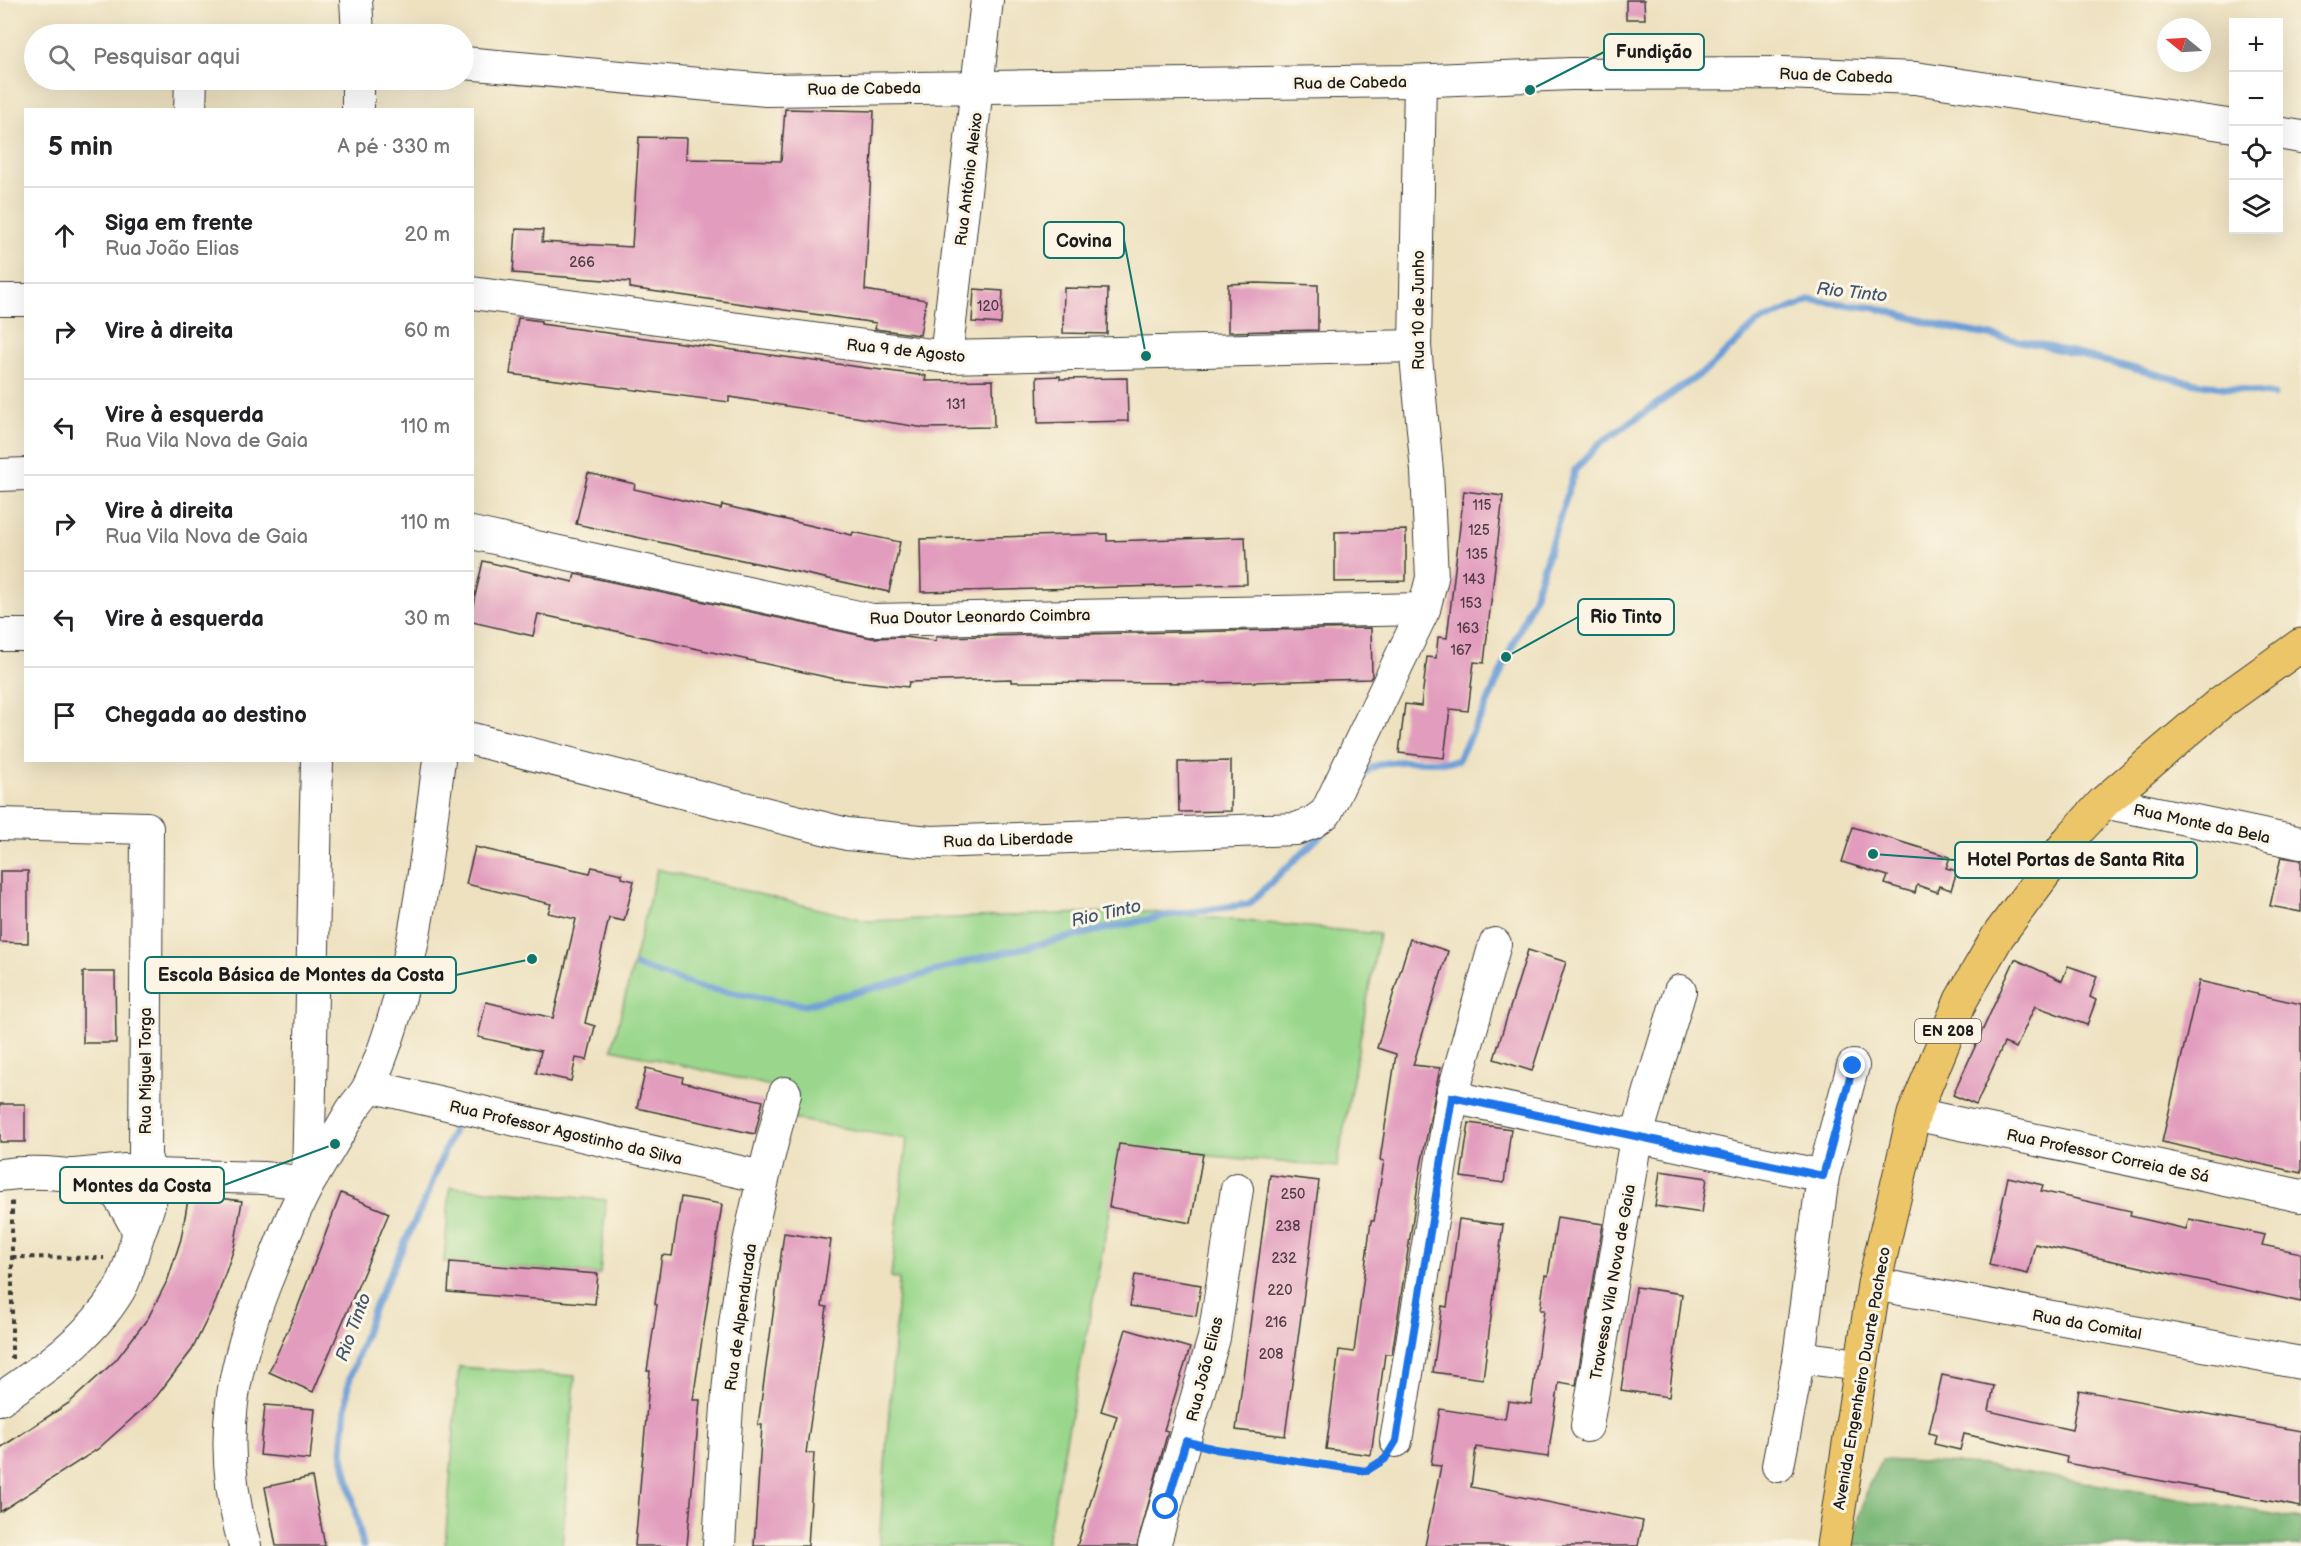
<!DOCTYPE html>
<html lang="pt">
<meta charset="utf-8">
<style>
:root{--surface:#fff;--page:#f6f6f6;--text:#202124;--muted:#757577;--line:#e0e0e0}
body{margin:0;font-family:"Balsamiq Sans",sans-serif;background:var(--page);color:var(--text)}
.controls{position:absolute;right:18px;top:18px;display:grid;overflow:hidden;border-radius:0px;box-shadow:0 6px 24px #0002}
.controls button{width:54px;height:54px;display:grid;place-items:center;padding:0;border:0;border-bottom:2px solid var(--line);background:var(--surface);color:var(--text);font:30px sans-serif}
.compass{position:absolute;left:2157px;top:18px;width:54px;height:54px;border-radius:50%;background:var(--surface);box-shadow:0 6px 24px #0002;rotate:288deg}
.stop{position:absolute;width:18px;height:18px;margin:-14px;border:4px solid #1a73e8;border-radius:50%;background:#fff}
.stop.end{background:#1a73e8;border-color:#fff;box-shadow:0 2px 6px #0008}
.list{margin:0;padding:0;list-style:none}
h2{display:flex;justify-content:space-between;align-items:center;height:78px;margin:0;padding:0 24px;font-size:26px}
h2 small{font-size:20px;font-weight:400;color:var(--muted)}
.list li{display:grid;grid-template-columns:39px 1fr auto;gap:18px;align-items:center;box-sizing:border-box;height:96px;padding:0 24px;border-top:2px solid var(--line)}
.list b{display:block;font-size:22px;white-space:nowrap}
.list p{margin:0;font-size:20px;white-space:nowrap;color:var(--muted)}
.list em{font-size:20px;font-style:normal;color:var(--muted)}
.icon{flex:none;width:33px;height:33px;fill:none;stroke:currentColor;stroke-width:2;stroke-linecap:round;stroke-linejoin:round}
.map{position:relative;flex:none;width:2301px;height:1546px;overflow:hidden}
.search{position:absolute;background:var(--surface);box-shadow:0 6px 24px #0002;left:24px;top:24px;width:450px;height:66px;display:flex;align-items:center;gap:15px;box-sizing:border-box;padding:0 21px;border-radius:33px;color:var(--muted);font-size:22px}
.panel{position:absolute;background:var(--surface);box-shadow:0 6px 24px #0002;left:24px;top:108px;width:450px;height:654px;border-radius:0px}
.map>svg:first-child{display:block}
.green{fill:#9ad78c;stroke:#5b7a54;stroke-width:1.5}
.forest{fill:#7bb878;stroke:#4c6a4a;stroke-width:1.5}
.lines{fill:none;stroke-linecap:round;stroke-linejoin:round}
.stream{stroke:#6b9dd6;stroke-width:7}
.building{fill:#e29cbd}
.minor-casing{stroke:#3b3a35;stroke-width:34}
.major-casing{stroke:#3b3a35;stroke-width:35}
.path{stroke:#3b3a35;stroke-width:4;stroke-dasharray:4.5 4.5;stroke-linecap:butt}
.minor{stroke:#fff;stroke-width:32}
.major{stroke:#edc569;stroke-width:33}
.route{stroke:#1a73e8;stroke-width:8}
.labels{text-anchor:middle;stroke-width:6;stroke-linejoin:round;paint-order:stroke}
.number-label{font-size:14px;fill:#4e3c44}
.shield{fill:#fcf5e5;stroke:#5f5d58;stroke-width:1.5}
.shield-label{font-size:15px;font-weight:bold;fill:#1c1c1c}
.street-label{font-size:16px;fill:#1c1c1c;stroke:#fcf5e5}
.water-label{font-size:18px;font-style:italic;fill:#405670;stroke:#fcf5e5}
.leader{fill:none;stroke:#0f766e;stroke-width:2}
.callout-dot{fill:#0f766e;stroke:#fcf5e5;stroke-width:2}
.callout{fill:#fcf5e5;stroke:#0f766e;stroke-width:2}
.callout-label{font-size:18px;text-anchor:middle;font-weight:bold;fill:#1c1c1c}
</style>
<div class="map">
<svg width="2301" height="1546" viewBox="0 0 2301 1546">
<rect width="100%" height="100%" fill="#fcf5e5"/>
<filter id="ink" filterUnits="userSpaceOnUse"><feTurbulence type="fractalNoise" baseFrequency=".0167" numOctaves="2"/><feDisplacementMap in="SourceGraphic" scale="12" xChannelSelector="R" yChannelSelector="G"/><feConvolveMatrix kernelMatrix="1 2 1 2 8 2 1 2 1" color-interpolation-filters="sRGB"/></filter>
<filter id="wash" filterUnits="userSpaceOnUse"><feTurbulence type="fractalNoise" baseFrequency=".008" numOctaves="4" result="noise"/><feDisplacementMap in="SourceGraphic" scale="24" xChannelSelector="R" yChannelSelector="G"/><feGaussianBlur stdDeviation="1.35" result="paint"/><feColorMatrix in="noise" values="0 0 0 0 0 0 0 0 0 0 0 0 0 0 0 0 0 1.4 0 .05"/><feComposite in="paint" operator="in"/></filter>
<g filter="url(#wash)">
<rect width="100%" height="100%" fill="#ede1c0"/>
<!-- green -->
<g class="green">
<polygon points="657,869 868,921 1142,911 1379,934 1337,1167 1122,1148 1046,1546 879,1546 899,1279 891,1277 907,1139 791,1119 797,1092 612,1049"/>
<polygon points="450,1187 606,1200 600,1274 444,1262"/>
<polygon points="459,1367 575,1376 562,1546 445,1546"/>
</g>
<!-- forest -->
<polygon class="forest" points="1882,1460 1983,1465 2301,1519 2301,1546 1851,1546 1869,1484"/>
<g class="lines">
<!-- stream -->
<g class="stream">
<path d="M1338,818C1352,805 1354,790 1364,775C1378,754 1433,764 1457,761L1483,713L1534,597L1575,470L1599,444L1709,368L1757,323L1811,300L1876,308L1950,328L2041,345L2183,381L2274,395"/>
<polyline points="636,966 700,987 804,1005 909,979 972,960 1083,934 1163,916 1249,904 1324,832"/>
<polyline points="363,1546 342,1452 348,1384 373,1310 425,1200 453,1130"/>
</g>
</g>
<g id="blocks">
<!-- building -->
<g class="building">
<polygon points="1626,0 1644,0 1645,19 1626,19"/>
<polygon points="785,109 874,111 865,290 926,300 920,335 875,329 876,323 630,288 630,282 513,273 516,229 543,230 542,242 632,247 639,137 687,138 686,159 781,161"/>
<polygon points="1257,283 1318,285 1318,330 1228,332 1228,284"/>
<polygon points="1064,288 1108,289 1107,334 1063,333"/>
<polygon points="974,289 1003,291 1001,324 972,322"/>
<polygon points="518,318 541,321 541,324 926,376 925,381 993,380 994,427 925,428 729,397 729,402 510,374"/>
<polygon points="1060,376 1060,379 1127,378 1128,421 1038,423 1037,377"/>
<polygon points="588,473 635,484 634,489 721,509 722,505 852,535 853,532 900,542 889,592 576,524"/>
<polygon points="1464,491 1503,496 1484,663 1474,662 1468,711 1450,709 1444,758 1399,753 1405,704 1421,706 1427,657 1436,658 1438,637 1447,638"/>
<polygon points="1406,530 1406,581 1335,582 1335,532"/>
<polygon points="1107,534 1107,541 1245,537 1247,584 921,592 920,539"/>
<polygon points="483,561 573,582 575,574 872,638 904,637 936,641 936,637 1371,628 1372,676 1370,679 1214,683 1011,682 1011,679 909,682 908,687 835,679 538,614 533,636 472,622 472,609"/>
<polygon points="1231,761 1231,811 1179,812 1178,762"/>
<polygon points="1853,827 1950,857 1946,868 1957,871 1951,890 1939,886 1937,892 1917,885 1915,893 1885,884 1888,876 1842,862"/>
<polygon points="475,847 590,873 592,867 622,874 622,878 634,881 624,921 609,918 585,1023 595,1026 587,1060 576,1058 571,1081 536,1073 541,1051 478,1037 486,1002 553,1018 576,919 548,913 551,904 466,884"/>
<polygon points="2281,857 2301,860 2301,912 2270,906"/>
<polygon points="0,871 28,871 28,943 0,942"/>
<polygon points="1410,939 1448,951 1413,1065 1440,1068 1421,1166 1392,1354 1385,1354 1371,1455 1326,1449 1339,1350 1354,1352 1371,1221 1374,1221 1384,1161 1380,1160 1396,1054 1377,1048"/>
<polygon points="1528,950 1566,962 1532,1071 1494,1059"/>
<polygon points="2015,959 2062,981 2068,966 2097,976 2090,997 2096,1000 2087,1025 2035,1006 2016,1048 2004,1043 1976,1105 1953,1095"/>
<polygon points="83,972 115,972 116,1043 83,1043"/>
<polygon points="2199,981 2301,1004 2301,1173 2162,1142"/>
<polygon points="646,1068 683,1077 682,1082 763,1101 755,1134 637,1108"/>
<rect x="0" y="1104" width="25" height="38"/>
<polygon points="1469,1123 1511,1129 1504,1183 1461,1177"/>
<polygon points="1119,1144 1203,1154 1191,1223 1109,1207"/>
<polygon points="1660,1171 1707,1178 1702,1213 1655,1206"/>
<polygon points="1270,1175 1319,1181 1285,1436 1236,1430"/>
<polygon points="2008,1177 2043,1185 2041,1191 2131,1211 2130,1216 2186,1229 2189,1219 2265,1235 2262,1245 2301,1253 2301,1302 2035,1244 2028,1274 1989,1265"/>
<polygon points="341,1193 389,1213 313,1392 269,1372 297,1309"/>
<polygon points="189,1194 242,1201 234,1248 216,1301 192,1350 156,1397 98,1449 0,1512 0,1448 69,1403 116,1360 148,1318 168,1279 181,1239"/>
<polygon points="681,1197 722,1204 693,1400 700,1400 687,1546 635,1546 650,1371 647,1371 657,1305 655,1304 662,1255 672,1256"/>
<polygon points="1557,1217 1603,1224 1576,1385 1559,1382 1548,1457 1476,1447 1471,1487 1643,1521 1638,1546 1425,1546 1441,1466 1431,1465 1440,1409 1505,1419 1508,1401 1531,1404 1544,1310 1540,1310 1545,1275 1548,1276"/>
<polygon points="1459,1219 1503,1225 1483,1379 1433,1372 1442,1306 1447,1307"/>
<polygon points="784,1233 831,1240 822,1306 827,1307 806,1453 814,1453 808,1546 754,1546 762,1425 758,1425"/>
<polygon points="450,1262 598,1274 595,1304 448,1292"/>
<polygon points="1135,1275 1201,1285 1196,1316 1130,1306"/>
<polygon points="1636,1287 1682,1294 1669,1397 1621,1390"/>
<polygon points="1126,1329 1190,1348 1164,1430 1168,1431 1137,1546 1077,1546 1117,1416 1101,1411"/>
<polygon points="1942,1375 1994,1386 1989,1411 2072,1430 2079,1390 2301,1431 2301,1507 2066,1463 2067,1457 1964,1434 1960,1450 1934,1444 1936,1435 1929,1433"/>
<polygon points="265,1405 315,1409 310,1460 260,1455"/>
<polygon points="312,1477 325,1546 276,1546 265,1487"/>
</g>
</g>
</g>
<g filter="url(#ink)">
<use href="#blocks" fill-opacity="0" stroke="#3b3a35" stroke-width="1.5"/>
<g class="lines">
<defs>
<g id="minor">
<polyline points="356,0 358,34"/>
<polyline points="464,63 766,90 1410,81 1571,74 1783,73 1915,78 2234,126"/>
<polyline points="358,80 358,110"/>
<polyline points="190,110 191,80"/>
<polyline points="2278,133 2301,137"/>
<polyline points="472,293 946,357 1415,346"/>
<polyline points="0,300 26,300"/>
<polyline points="946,357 987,0"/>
<polyline points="0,475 26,474"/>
<polyline points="472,533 872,620 1424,609"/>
<polyline points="0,635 26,635"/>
<polyline points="472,739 847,834 931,842 1296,829 1312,823 1326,813 1424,609 1432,578 1427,471 1415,346 1420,81"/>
<polyline points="2104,802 2301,843"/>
<path d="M0,824L147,828L145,1157C159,1192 149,1204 138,1236C132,1254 128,1276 118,1292C90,1338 44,1369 0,1399"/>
<polyline points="369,1086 762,1177"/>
<polyline points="1452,1097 1495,944"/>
<polyline points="1914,1114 2301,1196"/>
<path d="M0,1175C28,1171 95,1171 115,1192C125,1204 132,1219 139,1232"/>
<polyline points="75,1175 126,1170 152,1175 263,1178 308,1183"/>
<polyline points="1823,1176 1853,1066"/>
<polyline points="308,1182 317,760"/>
<polyline points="1874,1284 2301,1363"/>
<polyline points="1587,1426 1636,1138 1680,991"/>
<polyline points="1396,1441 1452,1097 1823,1176 1799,1357 1860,1365"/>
<polyline points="1778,1466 1799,1357"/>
<path d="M245,1546C214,1441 232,1362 273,1264C284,1236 295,1207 310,1181C324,1157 338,1134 352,1110C357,1102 366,1094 370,1084C414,984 425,868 439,760"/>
<path d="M719,1546C724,1463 726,1379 739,1297C750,1228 767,1160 785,1093"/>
<polyline points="1154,1546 1214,1338 1237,1189"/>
</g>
<polyline id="major" points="1833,1546 1874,1284 1914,1114 1961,1000 1998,936 2071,838 2104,802 2220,703 2301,645"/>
</defs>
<!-- minor casing -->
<use href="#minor" class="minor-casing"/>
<!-- major casing -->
<use href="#major" class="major-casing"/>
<!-- path -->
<g class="path">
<polyline points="12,1257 104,1258"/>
<polyline points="12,1359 12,1199"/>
<polyline points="1210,1448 1366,1471 1381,1462"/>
</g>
<!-- minor -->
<use href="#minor" class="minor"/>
<!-- major -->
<use href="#major" class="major"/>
</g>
</g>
<g class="lines" filter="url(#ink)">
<!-- route -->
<polyline class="route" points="1166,1507 1186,1441 1215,1449 1366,1471 1385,1459 1396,1441 1452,1097 1823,1176 1853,1066"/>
</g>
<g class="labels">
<!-- number labels -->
<g class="number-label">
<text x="582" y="267">266</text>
<text x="988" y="311">120</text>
<text x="956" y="409">131</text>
<text x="1482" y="510">115</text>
<text x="1479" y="535">125</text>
<text x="1477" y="559">135</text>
<text x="1474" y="584">143</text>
<text x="1471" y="608">153</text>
<text x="1468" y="633">163</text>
<text x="1461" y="655">167</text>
<text x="1293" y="1199">250</text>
<text x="1288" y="1231">238</text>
<text x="1284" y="1263">232</text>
<text x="1280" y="1295">220</text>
<text x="1276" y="1327">216</text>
<text x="1271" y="1359">208</text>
</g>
<!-- shield labels -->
<rect class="shield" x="1915" y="1019" width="66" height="24" rx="4.5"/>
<g class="shield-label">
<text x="1948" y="1036">EN 208</text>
</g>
<!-- street labels -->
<g class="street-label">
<text transform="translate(1836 75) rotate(2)" y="6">Rua de Cabeda</text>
<text transform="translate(1350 82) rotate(-1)" y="6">Rua de Cabeda</text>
<text transform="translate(864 88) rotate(-1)" y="6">Rua de Cabeda</text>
<text transform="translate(968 179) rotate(-83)" y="6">Rua António Aleixo</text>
<text transform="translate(1418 310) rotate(-90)" y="6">Rua 10 de Junho</text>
<text transform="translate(906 350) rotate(6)" y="6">Rua 9 de Agosto</text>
<text transform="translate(980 616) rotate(-1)" y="6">Rua Doutor Leonardo Coimbra</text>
<text transform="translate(2202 823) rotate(12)" y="6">Rua Monte da Bela</text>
<text transform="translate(1008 839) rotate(-2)" y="6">Rua da Liberdade</text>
<text transform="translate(145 1071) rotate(-90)" y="6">Rua Miguel Torga</text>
<text transform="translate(566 1132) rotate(13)" y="6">Rua Professor Agostinho da Silva</text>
<text transform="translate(2108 1155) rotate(12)" y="6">Rua Professor Correia de Sá</text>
<text transform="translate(1612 1282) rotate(-80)" y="6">Travessa Vila Nova de Gaia</text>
<text transform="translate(740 1317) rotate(-82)" y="6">Rua de Alpendurada</text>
<text transform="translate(2087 1324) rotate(10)" y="6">Rua da Comital</text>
<text transform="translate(1204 1369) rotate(-76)" y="6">Rua João Elias</text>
<text transform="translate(1861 1378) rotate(-80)" y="6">Avenida Engenheiro Duarte Pacheco</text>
</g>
<!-- water labels -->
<g class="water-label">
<text transform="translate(1852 292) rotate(6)" y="6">Rio Tinto</text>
<text transform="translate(1106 913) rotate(-13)" y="6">Rio Tinto</text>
<text transform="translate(353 1327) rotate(-70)" y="6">Rio Tinto</text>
</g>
</g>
<!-- callouts -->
<path class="leader" d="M1530 90L1604 52M1146 356L1124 240M1506 657L1578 617M1873 854L1955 860M532 959L456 975M335 1144L224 1185"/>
<g class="callout-dot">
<circle cx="1530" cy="90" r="6"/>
<circle cx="1146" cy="356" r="6"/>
<circle cx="1506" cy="657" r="6"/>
<circle cx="1873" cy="854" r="6"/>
<circle cx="532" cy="959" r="6"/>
<circle cx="335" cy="1144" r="6"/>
</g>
<g class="callout">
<rect x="1604" y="34" width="100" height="36" rx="6"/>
<rect x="1044" y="222" width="80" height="36" rx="6"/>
<rect x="1578" y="599" width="96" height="36" rx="6"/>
<rect x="1955" y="842" width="242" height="36" rx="6"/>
<rect x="145" y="957" width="311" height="36" rx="6"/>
<rect x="60" y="1167" width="164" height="36" rx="6"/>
</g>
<g class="callout-label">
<text x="1654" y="58">Fundição</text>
<text x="1084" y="247">Covina</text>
<text x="1626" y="623">Rio Tinto</text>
<text x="2076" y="866">Hotel Portas de Santa Rita</text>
<text x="301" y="981">Escola Básica de Montes da Costa</text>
<text x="142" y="1192">Montes da Costa</text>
</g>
</svg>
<div class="controls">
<button>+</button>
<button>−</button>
<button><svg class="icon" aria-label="locate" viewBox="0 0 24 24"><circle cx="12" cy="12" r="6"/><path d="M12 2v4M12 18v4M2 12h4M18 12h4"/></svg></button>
<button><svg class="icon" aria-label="layers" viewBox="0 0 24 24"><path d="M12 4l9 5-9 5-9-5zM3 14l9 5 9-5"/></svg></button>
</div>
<svg class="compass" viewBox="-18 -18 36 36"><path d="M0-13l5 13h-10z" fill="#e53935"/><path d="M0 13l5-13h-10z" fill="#757577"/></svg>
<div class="stop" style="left:1166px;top:1507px"></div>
<div class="stop end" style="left:1853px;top:1066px"></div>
<div class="search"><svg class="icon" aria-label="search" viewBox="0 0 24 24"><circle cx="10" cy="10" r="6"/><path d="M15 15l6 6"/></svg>Pesquisar aqui</div>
<section class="panel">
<h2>5 min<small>A pé · 330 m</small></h2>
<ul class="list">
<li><svg class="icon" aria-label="ahead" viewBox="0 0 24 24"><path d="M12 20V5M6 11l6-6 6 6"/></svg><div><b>Siga em frente</b><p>Rua João Elias</p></div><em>20 m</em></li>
<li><svg class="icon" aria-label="right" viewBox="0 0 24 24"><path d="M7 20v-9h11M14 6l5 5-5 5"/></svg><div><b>Vire à direita</b></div><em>60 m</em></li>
<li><svg class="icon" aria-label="left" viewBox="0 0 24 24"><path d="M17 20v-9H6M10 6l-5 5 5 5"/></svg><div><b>Vire à esquerda</b><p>Rua Vila Nova de Gaia</p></div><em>110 m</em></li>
<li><svg class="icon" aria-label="right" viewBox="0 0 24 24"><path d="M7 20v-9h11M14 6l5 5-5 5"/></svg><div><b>Vire à direita</b><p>Rua Vila Nova de Gaia</p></div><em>110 m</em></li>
<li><svg class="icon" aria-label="left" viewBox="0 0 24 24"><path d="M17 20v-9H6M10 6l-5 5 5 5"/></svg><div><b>Vire à esquerda</b></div><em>30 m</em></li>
<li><svg class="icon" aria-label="arrive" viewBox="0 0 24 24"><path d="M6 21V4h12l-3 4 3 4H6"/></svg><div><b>Chegada ao destino</b></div></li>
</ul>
</section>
</div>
